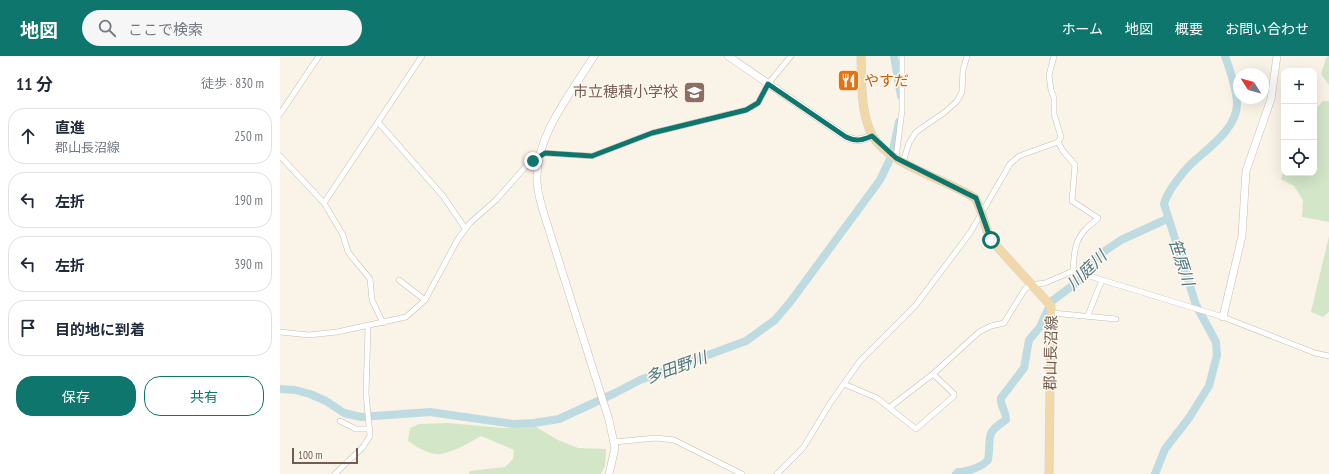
<!DOCTYPE html>
<html lang="ja">
<meta charset="utf-8">
<style>
:root{--surface:#fff;--page:#f6f6f7;--text:#1f2937;--muted:#747a83;--line:#e0e1e3;--accent:#0f766e}
body{margin:0;font-family:"PT Sans Narrow","Noto Sans JP",sans-serif;background:var(--page);color:var(--text)}
.controls{position:absolute;right:12px;top:12px;display:grid;overflow:hidden;border-radius:8px;box-shadow:0 4px 16px #0002}
.controls button{width:36px;height:36px;display:grid;place-items:center;padding:0;border:0;border-bottom:1px solid var(--line);background:var(--surface);color:var(--text);font:20px sans-serif}
.compass{position:absolute;left:953px;top:12px;width:36px;height:36px;border-radius:50%;background:var(--surface);box-shadow:0 4px 16px #0002;rotate:306deg}
.scale{position:absolute;left:12px;bottom:10px;width:66px;box-sizing:border-box;padding-left:4px;border:2px solid #715c4f;border-top:0;font-size:11px;line-height:14px;white-space:nowrap;color:#715c4f;-webkit-text-stroke:3px #fdf7ee;paint-order:stroke}
.stop{position:absolute;width:12px;height:12px;margin:-9px;border:3px solid #0f766e;border-radius:50%;background:#fff}
.stop.end{background:#0f766e;border-color:#fff;box-shadow:0 1px 4px #0008}
.list{margin:0;padding:0;list-style:none}
h2{display:flex;justify-content:space-between;align-items:center;height:52px;margin:0;padding:0 16px;font-size:17px}
h2 small{font-size:13px;font-weight:400;color:var(--muted)}
.list li{display:grid;grid-template-columns:26px 1fr auto;gap:12px;align-items:center;box-sizing:border-box;height:56px;margin:0 8px 8px;padding:0 8px;border:1px solid var(--line);border-radius:16px}
.list b{display:block;font-size:15px;white-space:nowrap}
.list p{margin:0;font-size:13px;white-space:nowrap;color:var(--muted)}
.list em{font-size:13px;font-style:normal;color:var(--muted)}
.actions{display:flex;gap:8px;padding:12px 16px}
.actions a{flex:1;padding:9px 0;border:1px solid var(--accent);border-radius:16px;text-align:center;font-size:14px;color:var(--accent)}
.actions .main{background:var(--accent);color:#fff}
.icon{flex:none;width:22px;height:22px;fill:none;stroke:currentColor;stroke-width:2;stroke-linecap:round;stroke-linejoin:round}
.map{position:relative;flex:none;width:1049px;height:418px;overflow:hidden}
header{display:flex;align-items:center;gap:24px;box-sizing:border-box;height:56px;padding:0 20px;background:var(--accent);color:#fff}
header strong{font-size:19px}
nav{display:flex;gap:22px;margin-inline-start:auto;font-size:14px}
.search{width:280px;height:36px;background:var(--page);display:flex;align-items:center;gap:10px;box-sizing:border-box;padding:0 14px;border-radius:22px;color:var(--muted);font-size:15px}
main{display:flex}
aside{flex:1;background:var(--surface)}
.map>svg:first-child{display:block}
.green{fill:#d3e6c8}
.lines{fill:none;stroke-linecap:round;stroke-linejoin:round}
.river{stroke:#bedbe1;stroke-width:8}
.street-casing{stroke:#cbbcaf;stroke-width:6}
.secondary-casing{stroke:#cdbcad;stroke-width:8}
.primary-casing{stroke:#d7d1ce;stroke-width:9}
.street{stroke:#fff;stroke-width:5}
.secondary{stroke:#fff;stroke-width:7}
.primary{stroke:#f1d8a8;stroke-width:8}
.route{stroke:#0f766e;stroke-width:5}
.labels{text-anchor:middle;stroke-width:3;stroke-linejoin:round;paint-order:stroke}
.food-label{font-size:15px;fill:#c56008;stroke:#fdf7ee;text-anchor:start}
.education-label{font-size:15px;fill:#785e54;stroke:#fdf7ee;text-anchor:end}
.street-label{font-size:15px;fill:#715c4f;stroke:#fdf7ee}
.water-label{font-size:16px;font-style:italic;fill:#4b7781;stroke:#fdf7ee}
</style>
<header>
<strong>地図</strong>
<div class="search"><svg class="icon" aria-label="search" viewBox="0 0 24 24"><circle cx="10" cy="10" r="6"/><path d="M15 15l6 6"/></svg>ここで検索</div>
<nav><a>ホーム</a><a>地図</a><a>概要</a><a>お問い合わせ</a></nav>
</header>
<main>
<aside>
<h2>11 分<small>徒歩 · 830 m</small></h2>
<ul class="list">
<li><svg class="icon" aria-label="ahead" viewBox="0 0 24 24"><path d="M12 20V5M6 11l6-6 6 6"/></svg><div><b>直進</b><p>郡山長沼線</p></div><em>250 m</em></li>
<li><svg class="icon" aria-label="left" viewBox="0 0 24 24"><path d="M17 20v-9H6M10 6l-5 5 5 5"/></svg><div><b>左折</b></div><em>190 m</em></li>
<li><svg class="icon" aria-label="left" viewBox="0 0 24 24"><path d="M17 20v-9H6M10 6l-5 5 5 5"/></svg><div><b>左折</b></div><em>390 m</em></li>
<li><svg class="icon" aria-label="arrive" viewBox="0 0 24 24"><path d="M6 21V4h12l-3 4 3 4H6"/></svg><div><b>目的地に到着</b></div></li>
</ul>
<div class="actions"><a class="main">保存</a><a>共有</a></div>
</aside>
<div class="map">
<svg width="1049" height="418" viewBox="0 0 1049 418">
<rect width="100%" height="100%" fill="#faf3e8"/>
<!-- green -->
<g class="green">
<polygon points="1049,0 1049,29 1041,18 1046,2"/>
<polygon points="1043,45 1049,45 1049,166 1022,161 1023,144 1014,130 1001,123 1004,114 1004,117 1034,117 1034,55"/>
<polygon points="1049,180 1049,256 1043,261 1031,256"/>
<path d="M168,367L223,372L256,371L278,384L298,392L326,393L325,410L321,418H189L190,415L225,411L233,403L234,394L201,380C189,387 174,396 160,398C150,400 136,390 128,385L130,372L139,368Z"/>
</g>
<g class="lines">
<!-- river -->
<g class="river">
<polyline points="614,0 621,40"/>
<polyline points="0,333 15,334 30,338 46,345 64,357 81,361 150,356 233,368 254,367 279,363 333,338 360,324 466,285 495,264 511,245 600,124 612,99 619,66"/>
<path d="M676,418L678,416C687,416 702,411 708,404C712,382 703,378 726,364C727,356 720,351 721,342L744,312L749,284L760,271L772,245L800,224L806,216L809,209L819,199L841,184L887,163"/>
<path d="M875,418L885,393L909,362L929,330L937,299L936,286L916,249L884,148C888,134 899,121 909,110C925,94 957,74 957,48C957,33 950,14 945,0"/>
</g>
<defs>
<g id="street">
<polyline points="0,58 39,0"/>
<polyline points="98,66 163,140 185,172"/>
<path d="M778,86L783,95L795,109L792,145L818,162C814,166 810,169 806,173C794,184 794,200 793,215"/>
<polyline points="0,100 44,147 63,179 68,196 90,223 92,244 103,267"/>
<polyline points="616,102 622,54 622,0"/>
<polyline points="623,106 629,87 636,76 665,56 677,45 682,36 683,14 687,0"/>
<polyline points="44,147 142,0"/>
<polyline points="119,224 145,244"/>
<polyline points="772,257 836,263"/>
<polyline points="808,259 822,224"/>
<polyline points="0,276 29,279 57,276 126,261 145,244 178,183 190,167 216,144 247,109 262,97 312,100 372,77 466,54 478,47 488,28 511,0"/>
<polyline points="564,328 597,342 636,373 674,340 674,338 653,318"/>
<polyline points="610,351 653,318 699,276 711,270 724,267 745,233 750,229 765,227 793,215 943,261 1035,297 1049,300"/>
<polyline points="60,365 76,373 90,373"/>
<polyline points="334,386 376,382 394,384 462,418"/>
<polyline points="55,418 83,391 90,380 86,337 88,271"/>
<polyline points="497,418 523,392 551,346 580,305 635,250 690,177 730,108 739,100 778,86 781,81 774,58 774,42 771,34 769,19 774,0"/>
</g>
<g id="secondary">
<path d="M314,0C292,36 255,80 257,124C257,136 261,147 264,158L329,364L335,392L329,418"/>
<path d="M448,0L566,81C576,86 583,84 592,79"/>
<polyline points="943,261 962,180 966,115 991,43 997,0"/>
</g>
<path id="primary" d="M581,0C582,25 580,55 592,79C607,108 668,124 695,142C703,155 704,170 711,184L771,250L769,418"/>
</defs>
<!-- street casing -->
<use href="#street" class="street-casing"/>
<!-- secondary casing -->
<use href="#secondary" class="secondary-casing"/>
<!-- primary casing -->
<use href="#primary" class="primary-casing"/>
<!-- street -->
<use href="#street" class="street"/>
<!-- secondary -->
<use href="#secondary" class="secondary"/>
<!-- primary -->
<use href="#primary" class="primary"/>
</g>
<g class="lines">
<!-- route -->
<path class="route" d="M253,105L265,97L312,100L372,77L466,54L478,47L488,28L566,81C576,86 583,84 592,80L616,102L696,142L711,184"/>
</g>
<!-- icons -->
<defs>
<symbol id="restaurant-square" viewBox="-11 -11 22 22"><rect x="-9" y="-9" width="18" height="18" rx="4" fill="#e8710a" stroke="#fdf7ee"/><path d="M-5-6h1v4h1v-4h1v4h1v-4h1v5L-1.5 .5V6h-2V.5L-5-1ZM5-6V6H3V1.5H1.5Q1.5-4 5-6Z" fill="#fff"/></symbol>
<symbol id="school-square" viewBox="-11 -11 22 22"><rect x="-9" y="-9" width="18" height="18" rx="4" fill="#8d6e63" stroke="#fdf7ee"/><path d="M0-5L7-2L0 1L-7-2ZM-4 1L0 2.5L4 1V4Q0 6-4 4Z" fill="#fff"/></symbol>
</defs>
<g fill-rule="evenodd">
<use href="#restaurant-square" x="556" y="12" width="25" height="25"/>
<use href="#school-square" x="402" y="24" width="25" height="25"/>
</g>
<g class="labels">
<!-- food labels -->
<g class="food-label">
<text x="584" y="30">やすだ</text>
</g>
<!-- education labels -->
<g class="education-label">
<text x="398" y="41">市立穂積小学校</text>
</g>
<!-- street labels -->
<g class="street-label">
<text transform="translate(771 297) rotate(-89)" y="5">郡山長沼線</text>
</g>
<!-- water labels -->
<g class="water-label">
<text transform="translate(902 206) rotate(72)" y="6">笹原川</text>
<text transform="translate(806 214) rotate(-44)" y="6">川庭川</text>
<text transform="translate(396 311) rotate(-20)" y="6">多田野川</text>
</g>
</g>
</svg>
<div class="controls">
<button>+</button>
<button>−</button>
<button><svg class="icon" aria-label="locate" viewBox="0 0 24 24"><circle cx="12" cy="12" r="6"/><path d="M12 2v4M12 18v4M2 12h4M18 12h4"/></svg></button>
</div>
<svg class="compass" viewBox="-18 -18 36 36"><path d="M0-13l5 13h-10z" fill="#e53935"/><path d="M0 13l5-13h-10z" fill="#747a83"/></svg>
<div class="scale">100 m</div>
<div class="stop" style="left:711px;top:184px"></div>
<div class="stop end" style="left:253px;top:105px"></div>
</div>
</main>
